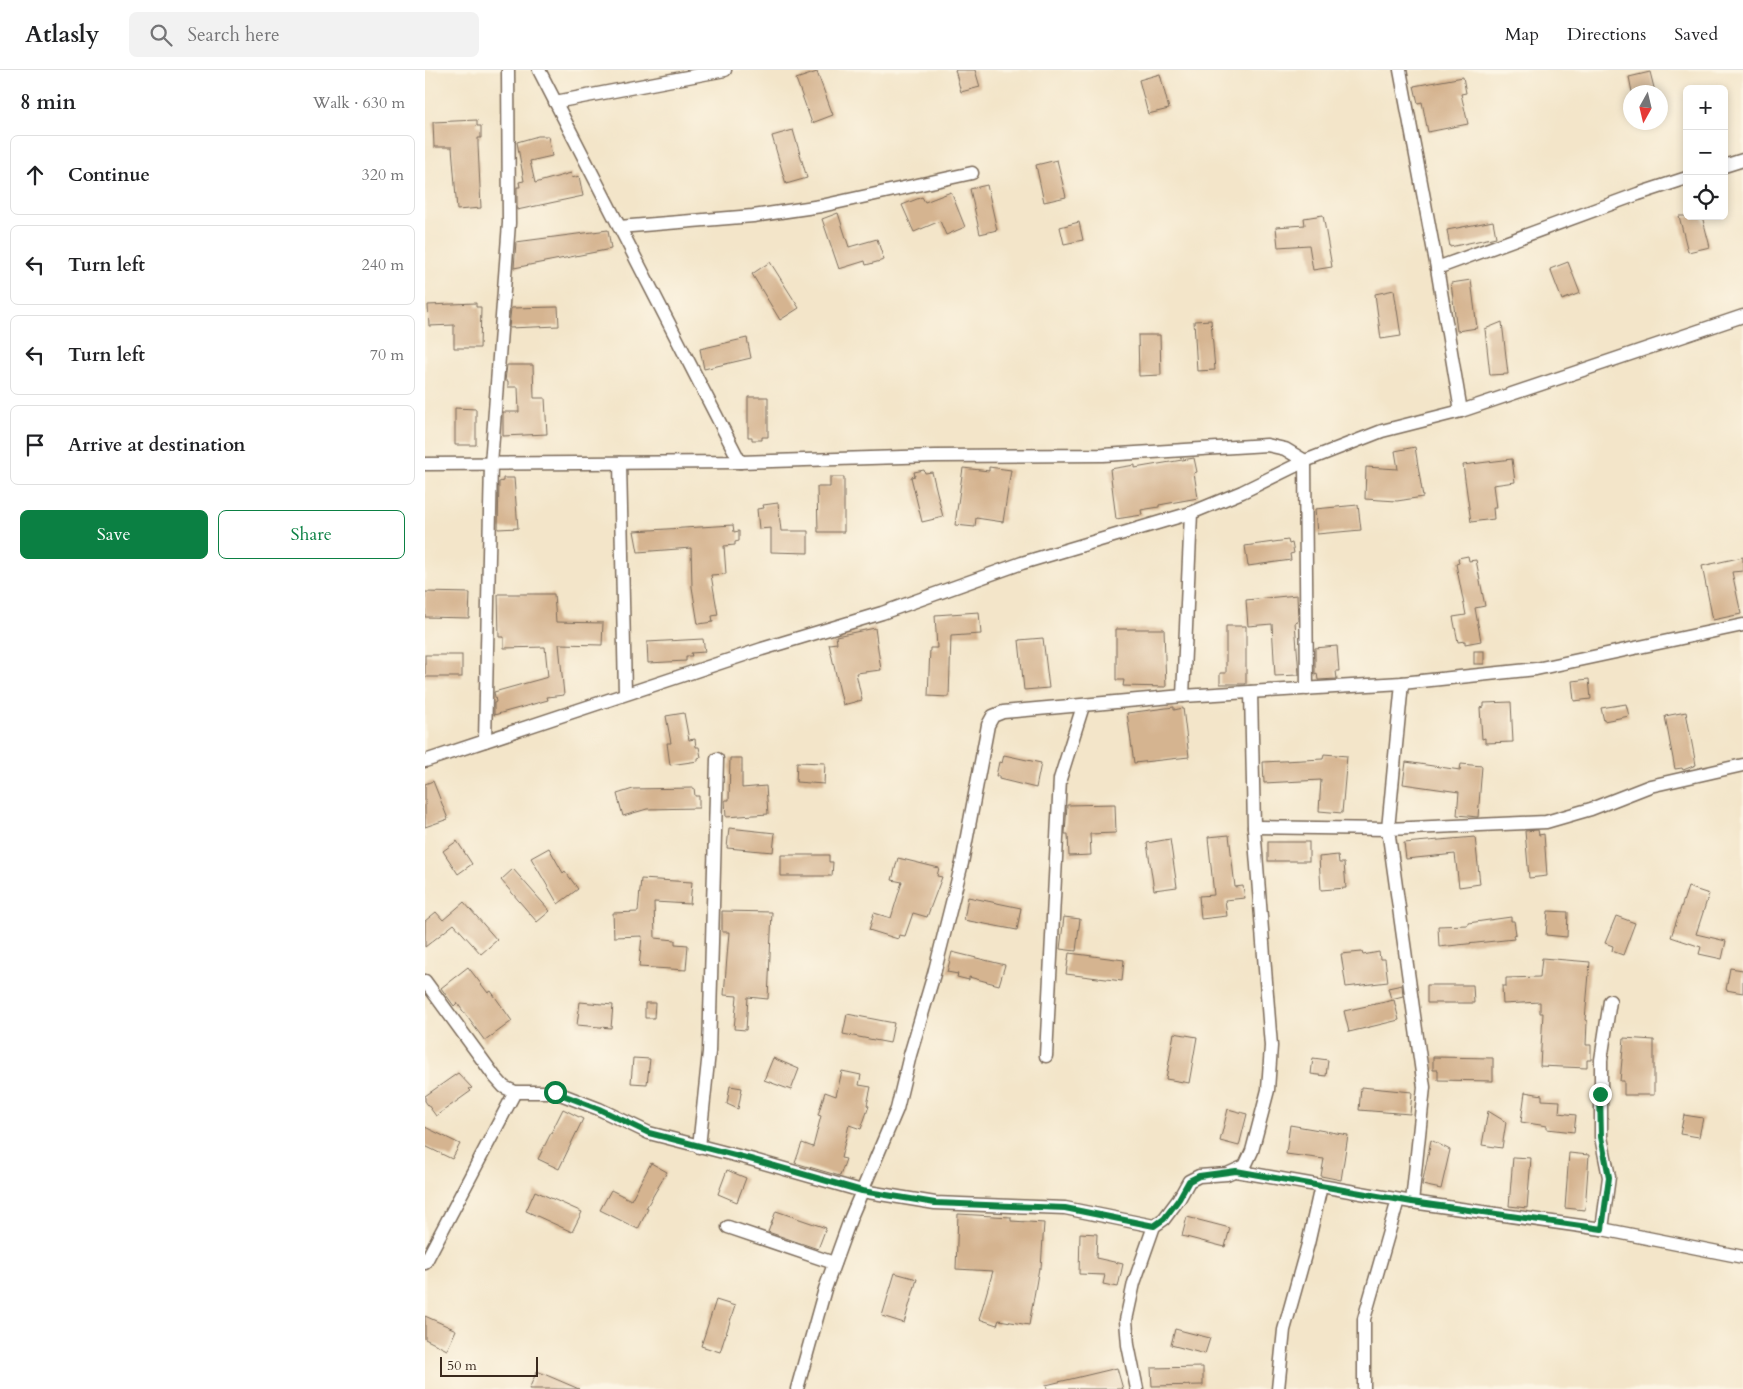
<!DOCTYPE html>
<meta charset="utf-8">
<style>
:root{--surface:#fff;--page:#f2f2f2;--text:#202124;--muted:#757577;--line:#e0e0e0;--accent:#0b8043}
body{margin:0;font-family:Cardo,serif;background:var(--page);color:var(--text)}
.controls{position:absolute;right:15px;top:15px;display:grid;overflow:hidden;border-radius:8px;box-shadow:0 2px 8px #0003}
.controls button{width:45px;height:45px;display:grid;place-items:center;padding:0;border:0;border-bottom:1px solid var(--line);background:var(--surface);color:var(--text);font:25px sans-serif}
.compass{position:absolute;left:1198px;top:15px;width:45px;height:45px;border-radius:50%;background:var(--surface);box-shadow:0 2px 8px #0003;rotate:188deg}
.scale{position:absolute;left:15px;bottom:12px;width:98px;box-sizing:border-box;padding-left:5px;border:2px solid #3b2a1e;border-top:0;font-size:14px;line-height:18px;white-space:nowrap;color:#3b2a1e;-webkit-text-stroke:4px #fcf5e5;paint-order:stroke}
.stop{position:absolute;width:15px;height:15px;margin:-11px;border:4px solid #0b8043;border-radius:50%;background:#fff}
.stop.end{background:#0b8043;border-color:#fff;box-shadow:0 1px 5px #0008}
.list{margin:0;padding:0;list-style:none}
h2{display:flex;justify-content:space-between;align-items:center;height:65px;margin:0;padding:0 20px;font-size:21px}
h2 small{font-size:16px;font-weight:400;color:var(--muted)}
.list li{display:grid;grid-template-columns:32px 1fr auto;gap:15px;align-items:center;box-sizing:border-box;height:80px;margin:0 10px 10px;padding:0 10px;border:1px solid var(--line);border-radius:8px}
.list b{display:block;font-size:19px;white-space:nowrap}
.list em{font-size:16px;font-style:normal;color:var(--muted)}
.actions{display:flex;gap:10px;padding:15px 20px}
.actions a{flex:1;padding:11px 0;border:1px solid var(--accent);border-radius:8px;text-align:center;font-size:18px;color:var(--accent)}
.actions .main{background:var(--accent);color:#fff}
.icon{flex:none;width:28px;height:28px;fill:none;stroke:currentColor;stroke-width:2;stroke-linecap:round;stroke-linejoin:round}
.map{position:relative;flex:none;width:1318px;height:1319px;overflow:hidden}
header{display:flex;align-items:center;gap:30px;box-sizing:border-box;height:70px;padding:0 25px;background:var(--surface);border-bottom:1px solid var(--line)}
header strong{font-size:24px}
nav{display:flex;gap:28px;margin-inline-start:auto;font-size:18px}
.search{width:350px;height:45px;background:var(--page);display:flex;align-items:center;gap:12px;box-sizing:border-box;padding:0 18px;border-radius:8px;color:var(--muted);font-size:19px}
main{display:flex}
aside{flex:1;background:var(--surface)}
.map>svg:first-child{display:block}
.building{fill:#d5b490}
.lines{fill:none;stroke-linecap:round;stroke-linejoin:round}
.minor-casing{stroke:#7b6b5a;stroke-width:15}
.minor{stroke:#fff;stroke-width:12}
.route{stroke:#0b8043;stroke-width:6}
</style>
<header>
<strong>Atlasly</strong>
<div class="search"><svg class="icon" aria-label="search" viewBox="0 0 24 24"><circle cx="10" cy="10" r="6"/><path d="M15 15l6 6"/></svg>Search here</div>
<nav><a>Map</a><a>Directions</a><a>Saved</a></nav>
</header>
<main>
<aside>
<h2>8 min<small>Walk · 630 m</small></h2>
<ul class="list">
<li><svg class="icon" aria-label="ahead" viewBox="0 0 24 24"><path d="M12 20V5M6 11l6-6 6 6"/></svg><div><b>Continue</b></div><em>320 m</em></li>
<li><svg class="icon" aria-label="left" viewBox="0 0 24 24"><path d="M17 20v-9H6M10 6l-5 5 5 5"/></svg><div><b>Turn left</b></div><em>240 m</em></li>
<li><svg class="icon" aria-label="left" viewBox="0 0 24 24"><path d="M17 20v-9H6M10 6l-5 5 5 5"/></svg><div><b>Turn left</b></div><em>70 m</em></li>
<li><svg class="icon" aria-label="arrive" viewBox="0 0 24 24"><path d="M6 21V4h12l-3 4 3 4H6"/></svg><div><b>Arrive at destination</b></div></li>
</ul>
<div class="actions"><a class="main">Save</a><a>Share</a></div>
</aside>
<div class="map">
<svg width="1318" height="1319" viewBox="0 0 1318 1319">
<rect width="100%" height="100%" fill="#fcf5e5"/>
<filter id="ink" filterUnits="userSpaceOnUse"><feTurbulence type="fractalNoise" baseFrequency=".02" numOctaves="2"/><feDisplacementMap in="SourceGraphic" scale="10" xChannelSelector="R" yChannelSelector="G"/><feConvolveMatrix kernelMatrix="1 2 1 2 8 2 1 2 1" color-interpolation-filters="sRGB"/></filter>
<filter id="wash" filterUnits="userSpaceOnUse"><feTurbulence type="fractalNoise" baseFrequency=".0096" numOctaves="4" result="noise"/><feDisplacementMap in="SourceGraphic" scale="20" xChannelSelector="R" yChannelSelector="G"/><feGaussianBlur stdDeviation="1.12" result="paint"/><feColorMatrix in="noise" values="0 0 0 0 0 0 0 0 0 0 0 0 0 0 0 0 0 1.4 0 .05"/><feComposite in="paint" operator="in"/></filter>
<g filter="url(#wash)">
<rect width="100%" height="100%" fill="#f3e5c9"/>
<g id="blocks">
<!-- building -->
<g class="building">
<polygon points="530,0 550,0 555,17 536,22"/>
<polygon points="392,2 408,45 387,53 371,9"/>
<polygon points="1225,2 1230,22 1207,22 1204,7"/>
<polygon points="735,4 744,39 723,44 714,10"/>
<polygon points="1038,7 1041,23 1036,24 1043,54 1003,62 997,32 993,33 989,16"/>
<polygon points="52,50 52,56 56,56 56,68 53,68 53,75 56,138 32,140 27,77 9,77 8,52"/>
<polygon points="368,60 382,108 361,114 347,66"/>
<polygon points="113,66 123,66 127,86 105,91 110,113 146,103 147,108 154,106 158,126 92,140 92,117 95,117 94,112 99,111 92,72"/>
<polygon points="632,90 641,127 619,132 611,95"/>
<polygon points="562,115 572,160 555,164 545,119"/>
<polygon points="526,122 540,157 521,165 515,151 489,162 477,135 497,127 500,132"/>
<polygon points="413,143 424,177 452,169 459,190 441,195 440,191 414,199 397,149"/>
<polygon points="898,145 907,197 888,200 884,175 853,177 851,157 880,155 879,148"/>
<polygon points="1254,146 1277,146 1285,177 1263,182"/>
<polygon points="1068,151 1071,167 1025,177 1022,160"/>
<polygon points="654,152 658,170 639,174 635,157"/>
<polygon points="183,160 186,179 89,198 91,172"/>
<polygon points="345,192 374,238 355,250 327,204"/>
<polygon points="1143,192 1155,223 1137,230 1125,199"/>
<polygon points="1046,210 1052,258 1032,261 1026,213"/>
<polygon points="969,220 976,266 956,269 950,224"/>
<polygon points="51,233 51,237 56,237 55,278 29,278 29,255 4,256 3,235"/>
<polygon points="133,237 134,256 84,258 86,238"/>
<polygon points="786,250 790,300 772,301 769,251"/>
<polygon points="1077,252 1083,304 1065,305 1060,259"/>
<polygon points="713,265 735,265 736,305 714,306"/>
<polygon points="322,268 326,288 279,299 275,279"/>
<polygon points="82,295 108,295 109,328 120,328 122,364 78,366 78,342 94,342 93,317 83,317 83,311 80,311"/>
<polygon points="323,327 343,327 343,367 337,367 337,370 327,370 327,367 323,367"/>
<polygon points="30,338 51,339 51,375 30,375"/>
<polygon points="990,377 998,427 972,431 940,429 941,397 973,399 970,381"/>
<polygon points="769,388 772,402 769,403 773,428 734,435 734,437 716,440 717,445 691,449 685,399 710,395 710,398"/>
<polygon points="1087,389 1090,412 1068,415 1071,438 1068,438 1069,449 1046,452 1038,395"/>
<polygon points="564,397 586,400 578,452 551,448 550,457 530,455 538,398 564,401"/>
<polygon points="499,400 500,403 507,402 518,447 497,452 486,407 490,406 489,402"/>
<polygon points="405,407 419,407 419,462 393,462 392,417 405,417"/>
<polygon points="78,408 89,408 93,458 73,459 74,412 78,411"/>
<polygon points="353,433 356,461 383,461 383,483 346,482 346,458 334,459 332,439 339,438 338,435"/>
<polygon points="933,435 936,460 892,464 890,439"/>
<polygon points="308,455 309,462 314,461 314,471 310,472 310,475 299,476 301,504 286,505 293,545 287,546 288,552 273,554 267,517 266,478 213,482 209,461"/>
<polygon points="863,470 864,474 867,473 869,483 865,484 866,490 823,496 820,476"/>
<polygon points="1043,486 1044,491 1051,490 1060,536 1050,538 1056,571 1040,574 1040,571 1033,572 1028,547 1041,545 1031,494 1034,493 1033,488"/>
<polygon points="1318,487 1318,501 1307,502 1316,544 1288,550 1277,496"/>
<polygon points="0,522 45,523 44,548 0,547"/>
<polygon points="73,524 129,524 131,552 178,553 177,575 134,574 139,625 122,627 123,630 69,645 69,633 71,632 69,622 123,607 120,577 79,578 79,567 74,567"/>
<polygon points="872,525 873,551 870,552 874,605 850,606 847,554 823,556 821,530"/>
<polygon points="554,542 556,564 526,566 524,627 503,626 505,578 512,578 510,545"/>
<polygon points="801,556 821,556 821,614 795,614 795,603 801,603"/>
<polygon points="450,558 456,600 431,603 437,630 418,635 404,574 412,573 411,566"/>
<polygon points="691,559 739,559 741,617 698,616 699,610 691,610"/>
<polygon points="618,568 624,618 599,620 594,570"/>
<polygon points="278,569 280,582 266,583 267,586 261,586 261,591 223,593 222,572"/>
<polygon points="912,576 914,601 911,601 912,609 893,610 892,603 890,604 890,578"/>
<rect x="1049" y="581" width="10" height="13"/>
<rect x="0" y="585" width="37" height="22"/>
<polygon points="1164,609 1166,629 1149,631 1147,611"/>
<polygon points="1086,632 1088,672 1060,673 1060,668 1057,669 1055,638 1059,637 1059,633"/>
<polygon points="1201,634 1204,646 1179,651 1176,638"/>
<polygon points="749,637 749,640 758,638 764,687 709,693 702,643"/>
<polygon points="1261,642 1271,695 1258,700 1257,698 1250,699 1240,646"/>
<polygon points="259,643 264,670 270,669 271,677 274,677 276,687 273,688 273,691 245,695 242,673 246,673 241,646"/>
<polygon points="899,684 922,686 917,743 894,741 896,710 839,713 838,692 898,689"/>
<polygon points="579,685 616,693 611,718 574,709 574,706 571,706 574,692 577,693"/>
<polygon points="305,688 317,688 317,718 341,716 343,744 301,747 300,730 304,730"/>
<polygon points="372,692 400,693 399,714 371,712"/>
<polygon points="981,692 1035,700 1036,694 1057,696 1053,747 1032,745 1034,722 978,714"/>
<polygon points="8,711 23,749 0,757 0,714"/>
<polygon points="269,718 270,726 274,726 274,738 222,739 198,746 192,724 208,719"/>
<polygon points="690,734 691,763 665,764 666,785 644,786 643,764 640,764 642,735"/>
<polygon points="304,758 350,763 348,782 302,778"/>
<polygon points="1113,760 1114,765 1119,764 1122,806 1104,808 1100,761"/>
<polygon points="804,765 810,817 818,816 820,828 800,830 802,846 776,849 774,826 789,825 783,767"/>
<polygon points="1050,767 1055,814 1034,817 1030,784 981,789 979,773"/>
<polygon points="745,769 752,817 729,820 722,773"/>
<polygon points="32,771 47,794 33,804 18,781"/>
<rect x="843" y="772" width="41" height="19"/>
<polygon points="124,778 138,803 140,801 153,819 133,834 106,788"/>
<polygon points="356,785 404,785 404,792 408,792 407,806 356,806"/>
<polygon points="913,785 914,793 919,793 921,818 896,820 894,787"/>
<polygon points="473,788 514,798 512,806 517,807 502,847 488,843 480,866 474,865 473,869 444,860 449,843 466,848 477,812 467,810"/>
<polygon points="88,799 125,841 112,852 76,810"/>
<polygon points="216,809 267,812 265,834 229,832 230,868 250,870 250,874 263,875 261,900 214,897 217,866 189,867 188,843 213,842"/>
<polygon points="1263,817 1284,824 1271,864 1301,871 1297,889 1274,884 1276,877 1246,867"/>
<polygon points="543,827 596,838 592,860 539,850"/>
<polygon points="39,832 72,870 56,884 29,854 0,877 0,851 11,842 18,850"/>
<polygon points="297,841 347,842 343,929 323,927 321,960 309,959 312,926 299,925 304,862 297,862"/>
<polygon points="1123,841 1143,842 1142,867 1121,865"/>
<polygon points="1191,846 1210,853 1198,885 1187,881 1188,876 1180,873"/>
<polygon points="639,847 655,849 651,881 635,879"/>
<polygon points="1086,847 1086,851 1089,851 1091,864 1088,865 1089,869 1014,877 1013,856 1043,855 1043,853"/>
<polygon points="527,882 580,895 574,915 544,907 544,910 532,907 533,904 522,902"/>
<polygon points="937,882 938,885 954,882 955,889 960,889 963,912 921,917 916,884"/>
<polygon points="644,883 699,890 697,911 641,904"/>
<polygon points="1117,888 1165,892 1160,950 1162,951 1161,975 1166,975 1166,990 1162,990 1162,998 1115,996 1118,943 1115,943 1115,932 1078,934 1077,916 1081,916 1081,908 1115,907"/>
<polygon points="43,897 63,923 66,921 87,951 60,971 32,933 29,936 16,918"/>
<polygon points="1305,898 1318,900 1318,923 1301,920"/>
<polygon points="977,915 978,926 966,929 963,918"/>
<polygon points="1002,915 1048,915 1049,933 1002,933"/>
<polygon points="969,930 974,950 924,962 919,941"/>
<polygon points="155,932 188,935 186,958 152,955"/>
<polygon points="220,933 230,933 229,948 220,948"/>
<polygon points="422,944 469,953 465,973 418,964"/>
<polygon points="749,963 772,967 764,1013 741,1009"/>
<polygon points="1199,968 1229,970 1229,1025 1199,1025 1199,1011 1195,1011"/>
<polygon points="1008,987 1068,988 1068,1011 1013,1010 1013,1000 1008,1000"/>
<polygon points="208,988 225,989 222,1014 206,1013"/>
<polygon points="348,988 374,999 366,1020 339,1010"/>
<polygon points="888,988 903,990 901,1006 886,1004"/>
<polygon points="417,1001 436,1005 434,1015 446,1017 442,1035 444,1036 436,1059 424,1055 416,1088 421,1089 415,1106 370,1093 377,1073 388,1077 396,1046 393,1045 400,1022 411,1026"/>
<polygon points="33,1003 47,1018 44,1019 46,1021 11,1046 0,1031 0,1026"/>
<polygon points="305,1016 317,1018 313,1039 302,1034"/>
<polygon points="936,1017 987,1022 985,1044 934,1040"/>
<polygon points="1100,1022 1117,1025 1117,1030 1135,1031 1134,1043 1151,1045 1149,1062 1122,1059 1122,1056 1096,1052"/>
<polygon points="138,1039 158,1049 134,1099 113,1089"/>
<polygon points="803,1039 822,1044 814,1076 795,1071"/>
<polygon points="1063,1041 1081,1052 1077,1078 1057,1075"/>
<polygon points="1259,1045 1278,1048 1274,1067 1255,1064"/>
<polygon points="865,1055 923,1065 916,1110 896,1106 899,1089 861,1084"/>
<polygon points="0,1057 35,1074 27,1089 0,1076"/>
<polygon points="1006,1070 1025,1080 1016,1119 997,1115"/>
<polygon points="1144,1083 1164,1085 1160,1140 1140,1138"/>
<polygon points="1088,1087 1106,1088 1102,1138 1084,1136"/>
<polygon points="226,1093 242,1102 221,1138 223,1139 213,1159 175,1140 186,1120 206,1130"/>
<polygon points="302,1100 321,1108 312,1132 293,1124"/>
<polygon points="110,1121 157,1142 147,1162 101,1141"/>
<polygon points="351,1141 401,1158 393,1179 343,1162"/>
<polygon points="533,1144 586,1147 586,1151 619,1153 616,1198 614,1198 604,1255 574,1250 572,1255 554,1249 568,1201 531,1199"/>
<polygon points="762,1147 805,1158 800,1177 757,1166"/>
<polygon points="655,1163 672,1164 671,1188 698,1194 693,1217 678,1214 680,1205 654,1204"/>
<polygon points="470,1203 492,1209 479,1253 457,1246"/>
<polygon points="291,1230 310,1236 295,1282 276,1276"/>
<polygon points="0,1246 31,1260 22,1280 0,1269"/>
<polygon points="750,1259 785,1268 780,1284 746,1275"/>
<polygon points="778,1297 778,1315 727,1316 726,1298"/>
<polygon points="692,1298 698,1319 622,1319 621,1315"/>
<polygon points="112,1301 154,1319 104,1319"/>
</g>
</g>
</g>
<g filter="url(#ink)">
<use href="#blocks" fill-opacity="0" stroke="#7b6b5a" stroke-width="1"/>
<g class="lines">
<defs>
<g id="minor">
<polyline points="114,0 315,392"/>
<polyline points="975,0 1012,198 1036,341"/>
<polyline points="130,32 300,0"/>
<polyline points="1299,96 1318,90"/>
<polyline points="194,157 328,146 396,136 547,103"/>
<polyline points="1012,198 1213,124 1262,108"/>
<polyline points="195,393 200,623"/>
<polyline points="0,394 315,392 510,386 678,385 842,375 860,379 880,391 882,619"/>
<polyline points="977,613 963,759 999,1017 987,1132"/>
<polyline points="758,626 766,443"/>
<polyline points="60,671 66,394 84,153 83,0"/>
<polyline points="0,691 337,579 457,543 597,493 766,443 817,422 880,391 957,361 1036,341 1318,246"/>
<polyline points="829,757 963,759 1121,752 1166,739 1225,716 1318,695"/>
<polyline points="0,911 70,1007 79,1017 90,1022 130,1022 174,1039 224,1063 325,1089 437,1121 510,1133 640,1138 729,1156"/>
<polyline points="621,986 635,709 658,636"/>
<polyline points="274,1077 284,982 292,689"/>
<polyline points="811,1101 987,1132 1177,1159 1318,1187"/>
<polyline points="303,1157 409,1193"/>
<polyline points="1177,1159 1184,1107 1176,1067 1176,990 1185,931"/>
<polyline points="0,1193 90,1022"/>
<polyline points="372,1319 400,1219 426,1147 472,1039 485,985 509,904 537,793 563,655 568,646 578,642 758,626 977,613 1111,599 1318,555"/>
<polyline points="712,1319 703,1275 701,1250 709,1213 729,1156 739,1149 754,1129 764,1111 774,1106 802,1104 820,1096 827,1081 843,1020 846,976 829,757 826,622"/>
<polyline points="853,1319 859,1260 883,1174 896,1116"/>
<polyline points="939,1319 939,1249 973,1130"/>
</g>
</defs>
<!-- minor casing -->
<use href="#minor" class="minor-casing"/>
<!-- minor -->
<use href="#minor" class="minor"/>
</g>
</g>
<g class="lines" filter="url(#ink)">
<!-- route -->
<polyline class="route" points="130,1022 174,1039 224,1063 325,1089 437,1121 510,1133 640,1138 729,1156 739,1149 754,1129 764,1111 774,1106 811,1101 987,1132 1177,1159 1184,1107 1176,1067 1175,1024"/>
</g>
</svg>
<div class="controls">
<button>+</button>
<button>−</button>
<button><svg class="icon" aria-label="locate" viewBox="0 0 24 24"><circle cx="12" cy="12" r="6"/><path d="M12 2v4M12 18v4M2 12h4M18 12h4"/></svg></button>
</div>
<svg class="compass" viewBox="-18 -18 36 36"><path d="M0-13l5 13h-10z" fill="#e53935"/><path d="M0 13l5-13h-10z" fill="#757577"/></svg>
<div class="scale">50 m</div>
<div class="stop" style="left:130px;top:1022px"></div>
<div class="stop end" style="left:1175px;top:1024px"></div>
</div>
</main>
